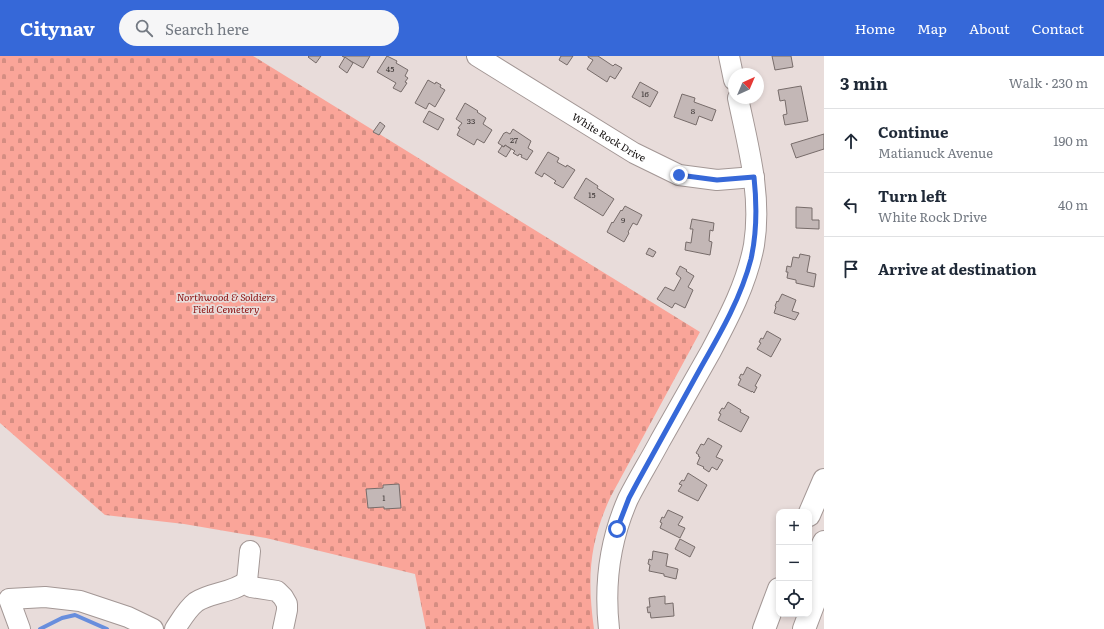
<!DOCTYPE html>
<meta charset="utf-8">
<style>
:root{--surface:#fff;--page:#f6f6f7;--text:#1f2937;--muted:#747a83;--line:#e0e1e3;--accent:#3668d8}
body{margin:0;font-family:Literata,serif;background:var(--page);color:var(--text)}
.controls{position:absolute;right:12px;bottom:12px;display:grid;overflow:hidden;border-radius:8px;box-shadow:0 2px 6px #0003}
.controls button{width:36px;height:36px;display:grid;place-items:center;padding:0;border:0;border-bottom:1px solid var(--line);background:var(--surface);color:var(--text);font:20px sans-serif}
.compass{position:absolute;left:728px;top:12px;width:36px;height:36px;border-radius:50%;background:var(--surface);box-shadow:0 2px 6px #0003;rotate:44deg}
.stop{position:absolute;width:12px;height:12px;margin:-9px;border:3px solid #3668d8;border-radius:50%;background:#fff}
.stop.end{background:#3668d8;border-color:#fff;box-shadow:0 1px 4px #0008}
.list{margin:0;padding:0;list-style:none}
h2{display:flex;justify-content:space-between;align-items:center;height:52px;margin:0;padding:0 16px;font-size:17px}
h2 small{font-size:13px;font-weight:400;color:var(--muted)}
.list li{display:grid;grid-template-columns:26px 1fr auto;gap:12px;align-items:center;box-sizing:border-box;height:64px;padding:0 16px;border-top:1px solid var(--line)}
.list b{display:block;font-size:15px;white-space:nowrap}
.list p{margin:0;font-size:13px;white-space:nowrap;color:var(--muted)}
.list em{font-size:13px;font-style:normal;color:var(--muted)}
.icon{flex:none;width:22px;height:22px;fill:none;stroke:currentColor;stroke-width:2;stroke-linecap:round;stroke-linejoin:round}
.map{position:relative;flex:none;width:824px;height:573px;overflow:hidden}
header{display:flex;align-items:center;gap:24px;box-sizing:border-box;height:56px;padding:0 20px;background:var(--accent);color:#fff}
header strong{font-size:19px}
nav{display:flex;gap:22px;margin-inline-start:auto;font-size:14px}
.search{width:280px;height:36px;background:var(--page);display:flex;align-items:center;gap:10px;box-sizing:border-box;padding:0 14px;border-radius:22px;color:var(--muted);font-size:15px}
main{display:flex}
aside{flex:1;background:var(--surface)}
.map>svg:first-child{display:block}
.cemetery{fill:url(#cemetery-stones)}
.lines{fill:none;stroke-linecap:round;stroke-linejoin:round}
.stream{stroke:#688edd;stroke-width:4}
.building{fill:#c3b7b6;stroke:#776c6a}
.minor-casing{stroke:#a39795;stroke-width:22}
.highway-casing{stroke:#a39795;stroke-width:24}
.minor{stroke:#fff;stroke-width:20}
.highway{stroke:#fff;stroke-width:22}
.route{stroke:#3668d8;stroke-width:5}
.labels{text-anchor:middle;stroke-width:3.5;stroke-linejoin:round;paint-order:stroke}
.number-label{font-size:8px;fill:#3c3635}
.street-label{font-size:10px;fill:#0f0b0a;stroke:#e8dcda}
.park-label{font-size:10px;font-style:italic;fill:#8a0f0f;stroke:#e8dcda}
</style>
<header>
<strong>Citynav</strong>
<div class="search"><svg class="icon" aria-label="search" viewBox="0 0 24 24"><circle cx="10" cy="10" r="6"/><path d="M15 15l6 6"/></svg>Search here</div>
<nav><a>Home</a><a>Map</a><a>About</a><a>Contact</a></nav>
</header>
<main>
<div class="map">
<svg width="824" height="573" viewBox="0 0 824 573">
<defs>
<pattern id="cemetery-stones" width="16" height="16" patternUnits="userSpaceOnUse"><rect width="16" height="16" fill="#faa599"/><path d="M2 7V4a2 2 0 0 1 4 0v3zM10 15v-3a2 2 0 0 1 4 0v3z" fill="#d58d82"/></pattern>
</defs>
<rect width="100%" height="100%" fill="#e8dcda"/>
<!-- cemetery -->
<path class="cemetery" d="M0,0H253L700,276L611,440C589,487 587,522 594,573H426L415,518L266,482L184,468L105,459L0,367Z"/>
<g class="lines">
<!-- stream -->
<polyline class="stream" points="40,573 62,562 75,559 107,573"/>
</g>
<!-- building -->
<g class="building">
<polygon points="309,0 321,0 316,7 308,1"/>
<polygon points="342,0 370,0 363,12"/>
<polygon points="387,0 397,5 396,7 408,14 405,20 408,22 405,26 407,27 401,36 393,32 396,27 377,16"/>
<polygon points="561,0 573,0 567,9 559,4"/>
<polygon points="588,0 598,0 613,10 615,8 622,12 615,23 610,20 607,26 587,13 593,4 588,1"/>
<polygon points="772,0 791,0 793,11 775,14"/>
<polygon points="345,1 353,7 347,17 339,11"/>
<polygon points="428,24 435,28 436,26 441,29 440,31 445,34 435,51 429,47 426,53 415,47"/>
<polygon points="640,26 658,36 650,51 632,41"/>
<polygon points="801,30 808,65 785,69 783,59 787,58 785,44 780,45 778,34"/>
<polygon points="682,38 695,42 694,46 716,54 712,65 699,60 696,69 674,61"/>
<polygon points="465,47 478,55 477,56 486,62 483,68 492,74 484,87 477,83 474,89 457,79 460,73 458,72 462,67 456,63"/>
<polygon points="429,55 444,63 438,74 423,66"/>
<polygon points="380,66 385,70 379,79 373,76"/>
<polygon points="513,73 531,85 528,92 533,95 527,104 521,101 522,99 519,98 518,100 513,97 515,95 505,89 504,91 498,87 504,77 505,77 506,76 510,78"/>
<polygon points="824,78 824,93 796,102 791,88"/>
<polygon points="505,89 511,93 506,101 498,96 502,90 504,91"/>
<polygon points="548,96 559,102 557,106 566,111 567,109 575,114 563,132 554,127 556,125 544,117 542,121 535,117"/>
<polygon points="586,122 598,130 597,132 614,143 603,160 574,142"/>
<polygon points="625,150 642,159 637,169 633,167 628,176 629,177 624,186 607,176 612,166 613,167 621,154 622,155"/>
<polygon points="796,151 812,152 812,164 819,164 819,173 796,172"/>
<polygon points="692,163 714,167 713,175 710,174 709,185 712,186 710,199 685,194 686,186 691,187 693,173 690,173"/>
<polygon points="649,192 656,196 653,201 646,198"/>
<polygon points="800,198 810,200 807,216 816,218 814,231 796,227 796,224 787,222 788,216 786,216 787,210 791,211 793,201 799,202"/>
<polygon points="680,210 687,214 686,215 694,220 688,231 693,234 685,252 675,247 672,252 657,243 665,231 674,235 681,222 676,218"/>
<polygon points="782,238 796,244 792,255 799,257 795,264 774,257 776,251 775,250 777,245 778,246"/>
<polygon points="767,275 781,283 771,301 757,293 761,287 759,286 761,282 763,283"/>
<polygon points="747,311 761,319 755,330 757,331 754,337 752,335 752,336 738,329 741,323 739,322 741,318 743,319"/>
<polygon points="728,346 741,354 740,356 749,361 741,376 718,364 721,358 719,357 722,352 724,353"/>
<polygon points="708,382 722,390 716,401 723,404 717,414 712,411 709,416 703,412 704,411 697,408 700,401 698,400 699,399 696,397 701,388 704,389"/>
<polygon points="688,417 707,429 698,445 678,435 682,429 679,428 682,424 684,425"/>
<polygon points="399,428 401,452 384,453 384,451 368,452 366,433 383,432 383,429"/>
<polygon points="668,454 683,461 678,469 685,472 680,482 660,472 662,467 660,466 662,461 664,462"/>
<polygon points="680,483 695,491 690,501 675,493"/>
<polygon points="653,495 668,498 666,510 678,513 676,523 664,520 664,518 649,515 650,509 648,508 649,503 652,504"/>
<polygon points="665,540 665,548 673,547 674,560 651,562 650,556 648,557 647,551 650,551 649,542"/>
</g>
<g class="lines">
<defs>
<g id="minor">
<path id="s1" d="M477,0L634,97L679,119L717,124L754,121"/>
<polyline points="729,0 734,24"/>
<polyline points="247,525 250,495"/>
<polyline points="20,573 9,543 45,541 80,545 128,561 153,573"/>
<path d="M175,573C181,564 187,553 196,546C211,536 233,537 247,525L251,531L277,535L283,541L287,548V554L283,573"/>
<path d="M609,573C604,528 610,484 628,443C638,423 650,404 660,385C677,355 694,325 711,295C729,261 747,227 754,189C762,139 748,90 738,42"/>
</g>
<g id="highway">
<polyline points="809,459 824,424"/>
<polyline points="809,523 824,486"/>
<polyline points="764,573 779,533"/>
<polyline points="804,573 824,520"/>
</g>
</defs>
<!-- minor casing -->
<use href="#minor" class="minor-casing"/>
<!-- highway casing -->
<use href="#highway" class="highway-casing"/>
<!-- minor -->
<use href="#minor" class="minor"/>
<!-- highway -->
<use href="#highway" class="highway"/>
</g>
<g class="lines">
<!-- route -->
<path class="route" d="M617,473L629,442L637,427C658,389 679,351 700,313C720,278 741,242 751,203C757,176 757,149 754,121L717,124L679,119"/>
</g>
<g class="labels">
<!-- number labels -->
<g class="number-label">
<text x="390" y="16">45</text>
<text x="645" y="41">16</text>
<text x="693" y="58">8</text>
<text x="471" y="68">33</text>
<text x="514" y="87">27</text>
<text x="592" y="142">15</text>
<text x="623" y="167">9</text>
<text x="384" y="445">1</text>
</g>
<!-- street labels -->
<g class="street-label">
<text dy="4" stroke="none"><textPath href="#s1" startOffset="155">White Rock Drive</textPath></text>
</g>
<!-- park labels -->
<g class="park-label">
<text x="226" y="245">Northwood &amp; Soldiers<tspan x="226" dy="12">Field Cemetery</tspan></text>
</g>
</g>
</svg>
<div class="controls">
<button>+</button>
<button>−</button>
<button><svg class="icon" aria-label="locate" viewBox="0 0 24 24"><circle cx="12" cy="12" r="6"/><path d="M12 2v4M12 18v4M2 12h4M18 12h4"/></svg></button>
</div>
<svg class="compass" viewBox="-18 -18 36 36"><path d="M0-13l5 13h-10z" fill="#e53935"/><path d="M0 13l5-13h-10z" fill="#747a83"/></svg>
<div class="stop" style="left:617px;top:473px"></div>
<div class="stop end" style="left:679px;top:119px"></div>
</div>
<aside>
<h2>3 min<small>Walk · 230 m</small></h2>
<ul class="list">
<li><svg class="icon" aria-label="ahead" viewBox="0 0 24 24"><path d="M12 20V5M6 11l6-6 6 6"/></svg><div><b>Continue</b><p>Matianuck Avenue</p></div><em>190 m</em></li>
<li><svg class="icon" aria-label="left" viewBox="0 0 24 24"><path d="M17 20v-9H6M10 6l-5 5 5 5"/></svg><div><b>Turn left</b><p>White Rock Drive</p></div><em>40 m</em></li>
<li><svg class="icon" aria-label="arrive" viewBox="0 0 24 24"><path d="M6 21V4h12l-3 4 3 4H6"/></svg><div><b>Arrive at destination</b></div></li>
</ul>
</aside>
</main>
